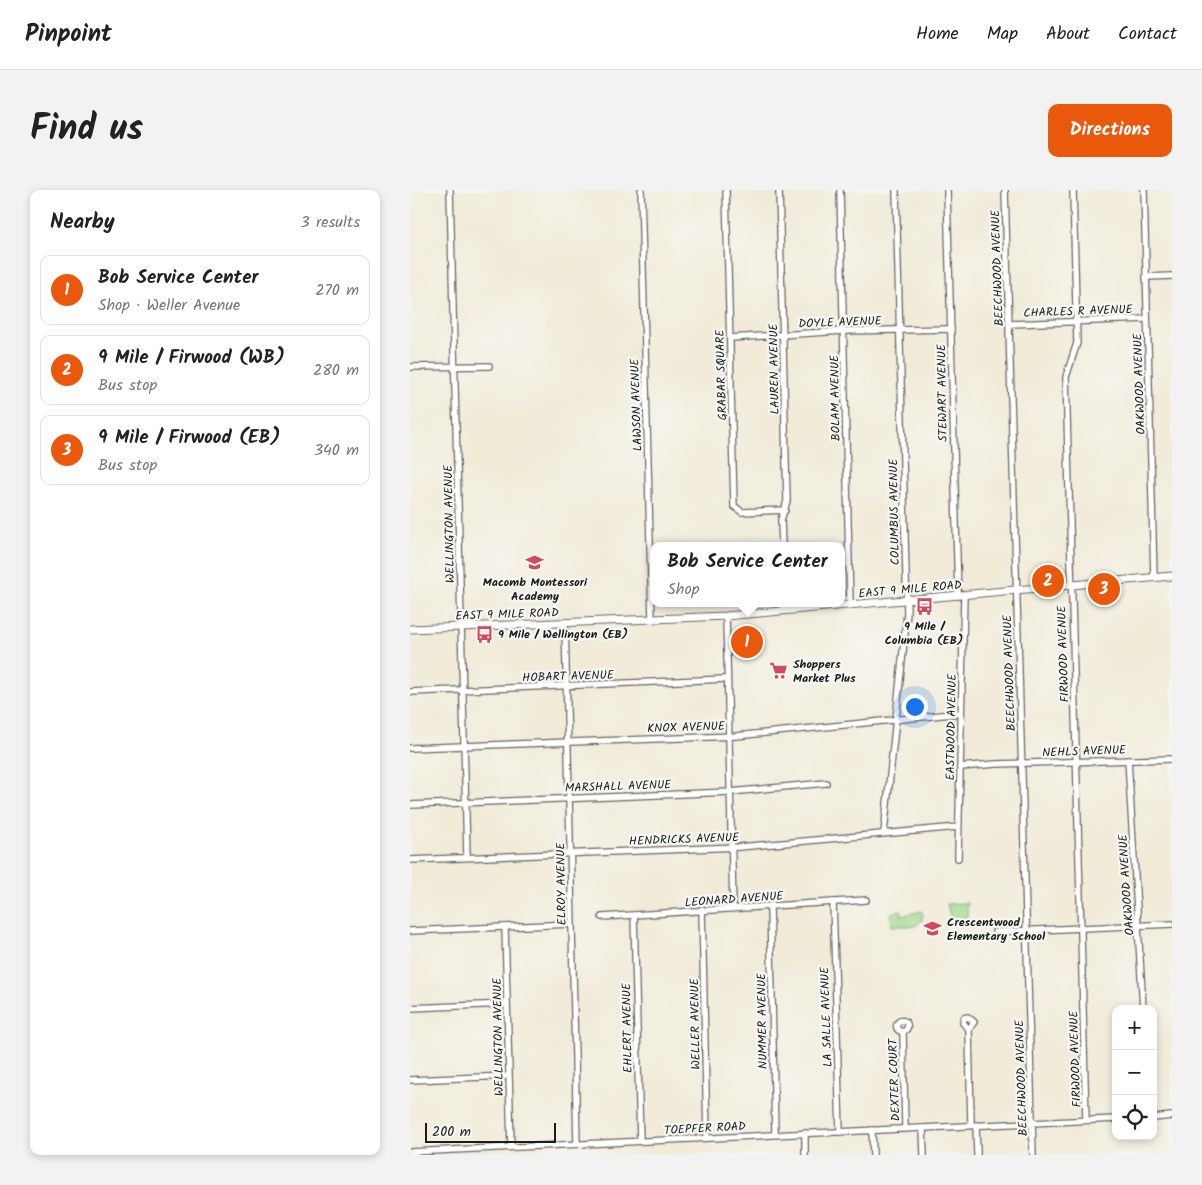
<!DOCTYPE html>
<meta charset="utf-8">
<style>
:root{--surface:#fff;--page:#f2f2f2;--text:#222;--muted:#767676;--line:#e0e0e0;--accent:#ea580c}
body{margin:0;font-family:Kalam,sans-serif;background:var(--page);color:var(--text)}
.controls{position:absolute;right:15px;bottom:15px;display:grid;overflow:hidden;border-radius:10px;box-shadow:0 2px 8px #0003}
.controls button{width:45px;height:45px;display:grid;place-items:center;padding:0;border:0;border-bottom:1px solid var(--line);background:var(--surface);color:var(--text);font:25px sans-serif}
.scale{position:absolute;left:15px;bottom:12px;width:131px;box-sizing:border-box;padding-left:5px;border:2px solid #1c1c1c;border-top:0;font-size:14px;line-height:18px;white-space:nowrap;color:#1c1c1c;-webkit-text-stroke:4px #f6f6f2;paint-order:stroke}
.you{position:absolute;left:504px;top:516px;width:18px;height:18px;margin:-12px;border:4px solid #fff;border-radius:50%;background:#1a73e8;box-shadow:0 0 0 8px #1a73e833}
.badge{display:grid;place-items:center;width:32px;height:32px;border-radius:50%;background:var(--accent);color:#fff;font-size:16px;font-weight:700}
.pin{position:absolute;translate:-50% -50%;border:2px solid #fff;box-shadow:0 1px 5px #0006}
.popup{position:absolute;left:240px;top:352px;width:195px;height:65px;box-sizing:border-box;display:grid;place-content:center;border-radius:10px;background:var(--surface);filter:drop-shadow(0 1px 4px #0005);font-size:16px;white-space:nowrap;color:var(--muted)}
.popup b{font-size:19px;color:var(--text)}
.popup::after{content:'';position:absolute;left:50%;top:100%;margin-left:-10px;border:10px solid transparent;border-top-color:var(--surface)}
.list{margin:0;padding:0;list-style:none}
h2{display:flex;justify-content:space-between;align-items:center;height:65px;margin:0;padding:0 20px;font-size:21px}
h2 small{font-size:16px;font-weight:400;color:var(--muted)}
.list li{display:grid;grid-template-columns:32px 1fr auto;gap:15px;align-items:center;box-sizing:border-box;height:70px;margin:0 10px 10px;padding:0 10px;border:1px solid var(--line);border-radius:10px}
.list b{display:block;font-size:19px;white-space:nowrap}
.list p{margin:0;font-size:16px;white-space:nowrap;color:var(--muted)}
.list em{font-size:16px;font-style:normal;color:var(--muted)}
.icon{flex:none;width:28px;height:28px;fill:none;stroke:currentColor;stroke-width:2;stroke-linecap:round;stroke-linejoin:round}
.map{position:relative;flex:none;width:762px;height:965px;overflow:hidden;border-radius:10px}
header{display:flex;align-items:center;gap:30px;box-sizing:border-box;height:70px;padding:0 25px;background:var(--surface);border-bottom:1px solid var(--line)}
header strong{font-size:24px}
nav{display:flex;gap:28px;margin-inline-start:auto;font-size:18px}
.intro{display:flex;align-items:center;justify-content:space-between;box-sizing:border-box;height:120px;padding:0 30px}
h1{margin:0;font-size:35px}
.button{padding:12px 22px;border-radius:10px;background:var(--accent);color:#fff;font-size:18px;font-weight:700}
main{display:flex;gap:30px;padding:0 30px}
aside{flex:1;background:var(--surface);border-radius:10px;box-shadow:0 2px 8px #0003}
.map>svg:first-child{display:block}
.green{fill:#a3dc8e;stroke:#607c55}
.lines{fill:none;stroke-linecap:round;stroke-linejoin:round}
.minor-casing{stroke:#67645e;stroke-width:8}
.major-casing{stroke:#67645e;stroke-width:9}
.minor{stroke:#fff;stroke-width:5.5}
.major{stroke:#fff;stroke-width:7}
.labels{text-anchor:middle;stroke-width:4.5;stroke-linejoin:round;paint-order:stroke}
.street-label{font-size:12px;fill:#1c1c1c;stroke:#f6f6f2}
.poi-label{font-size:12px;font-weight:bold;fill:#1c1c1c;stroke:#f6f6f2;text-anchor:start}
</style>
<header>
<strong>Pinpoint</strong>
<nav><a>Home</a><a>Map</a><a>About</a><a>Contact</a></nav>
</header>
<div class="intro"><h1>Find us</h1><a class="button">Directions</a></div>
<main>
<aside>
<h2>Nearby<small>3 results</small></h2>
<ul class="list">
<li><span class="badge">1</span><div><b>Bob Service Center</b><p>Shop · Weller Avenue</p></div><em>270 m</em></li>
<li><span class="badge">2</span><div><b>9 Mile / Firwood (WB)</b><p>Bus stop</p></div><em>280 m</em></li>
<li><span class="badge">3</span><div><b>9 Mile / Firwood (EB)</b><p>Bus stop</p></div><em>340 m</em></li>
</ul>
</aside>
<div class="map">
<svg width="762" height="965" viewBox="0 0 762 965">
<rect width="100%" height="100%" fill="#f6f6f2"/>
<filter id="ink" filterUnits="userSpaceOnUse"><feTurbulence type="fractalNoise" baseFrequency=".02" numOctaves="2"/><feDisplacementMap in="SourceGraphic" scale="10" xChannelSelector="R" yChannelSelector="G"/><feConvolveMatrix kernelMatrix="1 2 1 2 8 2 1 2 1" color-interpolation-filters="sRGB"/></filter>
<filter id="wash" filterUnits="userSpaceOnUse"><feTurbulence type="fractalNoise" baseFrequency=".0096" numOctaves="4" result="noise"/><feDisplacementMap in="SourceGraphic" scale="20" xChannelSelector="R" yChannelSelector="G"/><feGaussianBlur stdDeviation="1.12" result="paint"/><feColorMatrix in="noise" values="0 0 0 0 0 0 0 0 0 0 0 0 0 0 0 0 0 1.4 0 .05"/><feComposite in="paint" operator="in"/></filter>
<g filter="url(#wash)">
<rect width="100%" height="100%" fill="#f1ebd8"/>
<!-- green -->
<g class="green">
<polygon points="557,713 557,728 548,728 548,731 541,729 537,714"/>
<polygon points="491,720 492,726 511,721 513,724 512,730 506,736 482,736 481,723"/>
</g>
</g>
<g filter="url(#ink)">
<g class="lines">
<defs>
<g id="minor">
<polyline points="40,0 57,667"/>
<polyline points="231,0 242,430"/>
<polyline points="316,0 324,316 332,322 375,320"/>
<polyline points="369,0 377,311 371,330 372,356"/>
<polyline points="430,0 440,415"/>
<polyline points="537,0 548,406"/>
<polyline points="595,0 623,965"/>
<polyline points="663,0 667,153 656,187 676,930"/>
<polyline points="734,0 744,387"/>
<polyline points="736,87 762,86"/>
<polyline points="599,134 737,129"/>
<polyline points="320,148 433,141 541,139"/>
<polyline points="0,177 79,176"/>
<polyline points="373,413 373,421"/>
<polyline points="316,426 323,717"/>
<polyline points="155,433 167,954"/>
<polyline points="0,502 316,489"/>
<polyline points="0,558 326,546 551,523"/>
<polyline points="718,570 733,819"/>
<polyline points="550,577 586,574 762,569"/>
<polyline points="0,615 320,602 416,593"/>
<polyline points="474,643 497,423 486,0"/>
<polyline points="548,668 554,405"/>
<polyline points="0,670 329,657 548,637"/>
<polyline points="423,712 430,942"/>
<polyline points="360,716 365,944"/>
<polyline points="292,719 297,948"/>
<polyline points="224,725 230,951"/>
<polyline points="192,727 456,710"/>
<polyline points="95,737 101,957"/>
<polyline points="0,741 161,734"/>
<polyline points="585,742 762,734"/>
<polyline points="0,818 97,814"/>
<circle cx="492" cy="836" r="5.5"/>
<polyline points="559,839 564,832 558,827 554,828 553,833 559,839 561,935"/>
<polyline points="493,842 495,939"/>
<polyline points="0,890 98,886"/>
<polyline points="743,928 762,926"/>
<polyline points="566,935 567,965"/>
<polyline points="513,938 514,965"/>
<polyline points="462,940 463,965"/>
<polyline points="395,943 395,965"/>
<polyline points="0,962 706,929"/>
</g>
<polyline id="major" points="0,439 316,426 762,386"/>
</defs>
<!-- minor casing -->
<use href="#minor" class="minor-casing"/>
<!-- major casing -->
<use href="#major" class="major-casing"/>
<!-- minor -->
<use href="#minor" class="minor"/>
<!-- major -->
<use href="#major" class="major"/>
</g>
</g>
<!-- icons -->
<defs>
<symbol id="school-bare" viewBox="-9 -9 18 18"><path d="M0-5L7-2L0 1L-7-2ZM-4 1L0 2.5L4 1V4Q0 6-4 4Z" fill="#d1495b" stroke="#f6f6f2" stroke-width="2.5" paint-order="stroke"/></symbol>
<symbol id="bus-bare" viewBox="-9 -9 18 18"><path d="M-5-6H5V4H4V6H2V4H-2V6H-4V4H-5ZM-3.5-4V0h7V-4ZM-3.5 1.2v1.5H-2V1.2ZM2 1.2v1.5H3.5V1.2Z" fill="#d1495b" stroke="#f6f6f2" stroke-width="2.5" paint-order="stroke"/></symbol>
<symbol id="supermarket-bare" viewBox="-9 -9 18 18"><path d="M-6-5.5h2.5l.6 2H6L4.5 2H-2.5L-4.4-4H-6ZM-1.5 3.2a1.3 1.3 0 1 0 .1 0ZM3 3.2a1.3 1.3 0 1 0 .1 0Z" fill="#d1495b" stroke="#f6f6f2" stroke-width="2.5" paint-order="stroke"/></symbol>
</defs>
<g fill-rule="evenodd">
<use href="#school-bare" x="112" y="360" width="25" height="25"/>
<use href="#bus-bare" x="502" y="404" width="25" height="25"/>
<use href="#bus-bare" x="62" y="432" width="25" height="25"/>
<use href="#supermarket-bare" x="356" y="468" width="25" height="25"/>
<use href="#school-bare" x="510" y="726" width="25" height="25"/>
</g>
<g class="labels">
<!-- street labels -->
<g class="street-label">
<text transform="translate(587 78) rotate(-92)" y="4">BEECHWOOD AVENUE</text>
<text transform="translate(668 121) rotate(-2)" y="4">CHARLES R AVENUE</text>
<text transform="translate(430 132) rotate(-2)" y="4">DOYLE AVENUE</text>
<text transform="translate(364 179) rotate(-91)" y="4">LAUREN AVENUE</text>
<text transform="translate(311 185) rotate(-92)" y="4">GRABAR SQUARE</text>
<text transform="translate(729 194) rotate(-92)" y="4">OAKWOOD AVENUE</text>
<text transform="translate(532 203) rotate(-91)" y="4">STEWART AVENUE</text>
<text transform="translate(425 208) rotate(-91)" y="4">BOLAM AVENUE</text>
<text transform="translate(226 215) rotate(-92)" y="4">LAWSON AVENUE</text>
<text transform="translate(484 322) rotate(-91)" y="4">COLUMBUS AVENUE</text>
<text transform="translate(39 334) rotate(-91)" y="4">WELLINGTON AVENUE</text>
<text transform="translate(500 399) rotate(-5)" y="4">EAST 9 MILE ROAD</text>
<text transform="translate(97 424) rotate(-2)" y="4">EAST 9 MILE ROAD</text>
<text transform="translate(653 464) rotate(-92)" y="4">FIRWOOD AVENUE</text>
<text transform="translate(599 483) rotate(-92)" y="4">BEECHWOOD AVENUE</text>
<text transform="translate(158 486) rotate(-2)" y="4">HOBART AVENUE</text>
<text transform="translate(276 537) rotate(-2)" y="4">KNOX AVENUE</text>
<text transform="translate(541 537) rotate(-89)" y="4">EASTWOOD AVENUE</text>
<text transform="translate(674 561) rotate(-2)" y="4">NEHLS AVENUE</text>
<text transform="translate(208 596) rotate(-2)" y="4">MARSHALL AVENUE</text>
<text transform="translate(274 649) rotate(-2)" y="4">HENDRICKS AVENUE</text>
<text transform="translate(151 694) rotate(-91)" y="4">ELROY AVENUE</text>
<text transform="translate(716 695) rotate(-94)" y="4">OAKWOOD AVENUE</text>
<text transform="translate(324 709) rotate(-4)" y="4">LEONARD AVENUE</text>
<text transform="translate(416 827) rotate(-92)" y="4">LA SALLE AVENUE</text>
<text transform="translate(352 831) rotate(-91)" y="4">NUMMER AVENUE</text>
<text transform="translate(285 834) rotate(-91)" y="4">WELLER AVENUE</text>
<text transform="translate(217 838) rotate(-91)" y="4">EHLERT AVENUE</text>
<text transform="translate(88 847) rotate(-91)" y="4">WELLINGTON AVENUE</text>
<text transform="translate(665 869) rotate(-92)" y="4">FIRWOOD AVENUE</text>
<text transform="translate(611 888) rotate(-92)" y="4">BEECHWOOD AVENUE</text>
<text transform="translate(484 890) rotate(-92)" y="4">DEXTER COURT</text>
<text transform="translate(295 938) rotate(-3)" y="4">TOEPFER ROAD</text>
</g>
<!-- poi labels -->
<g class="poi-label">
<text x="125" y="396" text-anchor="middle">Macomb Montessori<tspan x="125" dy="14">Academy</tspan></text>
<text x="514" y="440" text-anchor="middle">9 Mile /<tspan x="514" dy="14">Columbia (EB)</tspan></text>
<text x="88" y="448">9 Mile / Wellington (EB)</text>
<text x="383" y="478">Shoppers<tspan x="383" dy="14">Market Plus</tspan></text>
<text x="537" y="736">Crescentwood<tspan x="537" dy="14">Elementary School</tspan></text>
</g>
</g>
</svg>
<div class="controls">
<button>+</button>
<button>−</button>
<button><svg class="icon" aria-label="locate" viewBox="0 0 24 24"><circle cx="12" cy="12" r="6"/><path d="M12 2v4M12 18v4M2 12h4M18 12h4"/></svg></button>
</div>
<div class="scale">200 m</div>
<div class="you"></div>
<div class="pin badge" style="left:337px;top:452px">1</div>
<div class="popup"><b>Bob Service Center</b>Shop</div>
<div class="pin badge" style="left:638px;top:391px">2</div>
<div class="pin badge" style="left:694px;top:399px">3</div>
</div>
</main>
